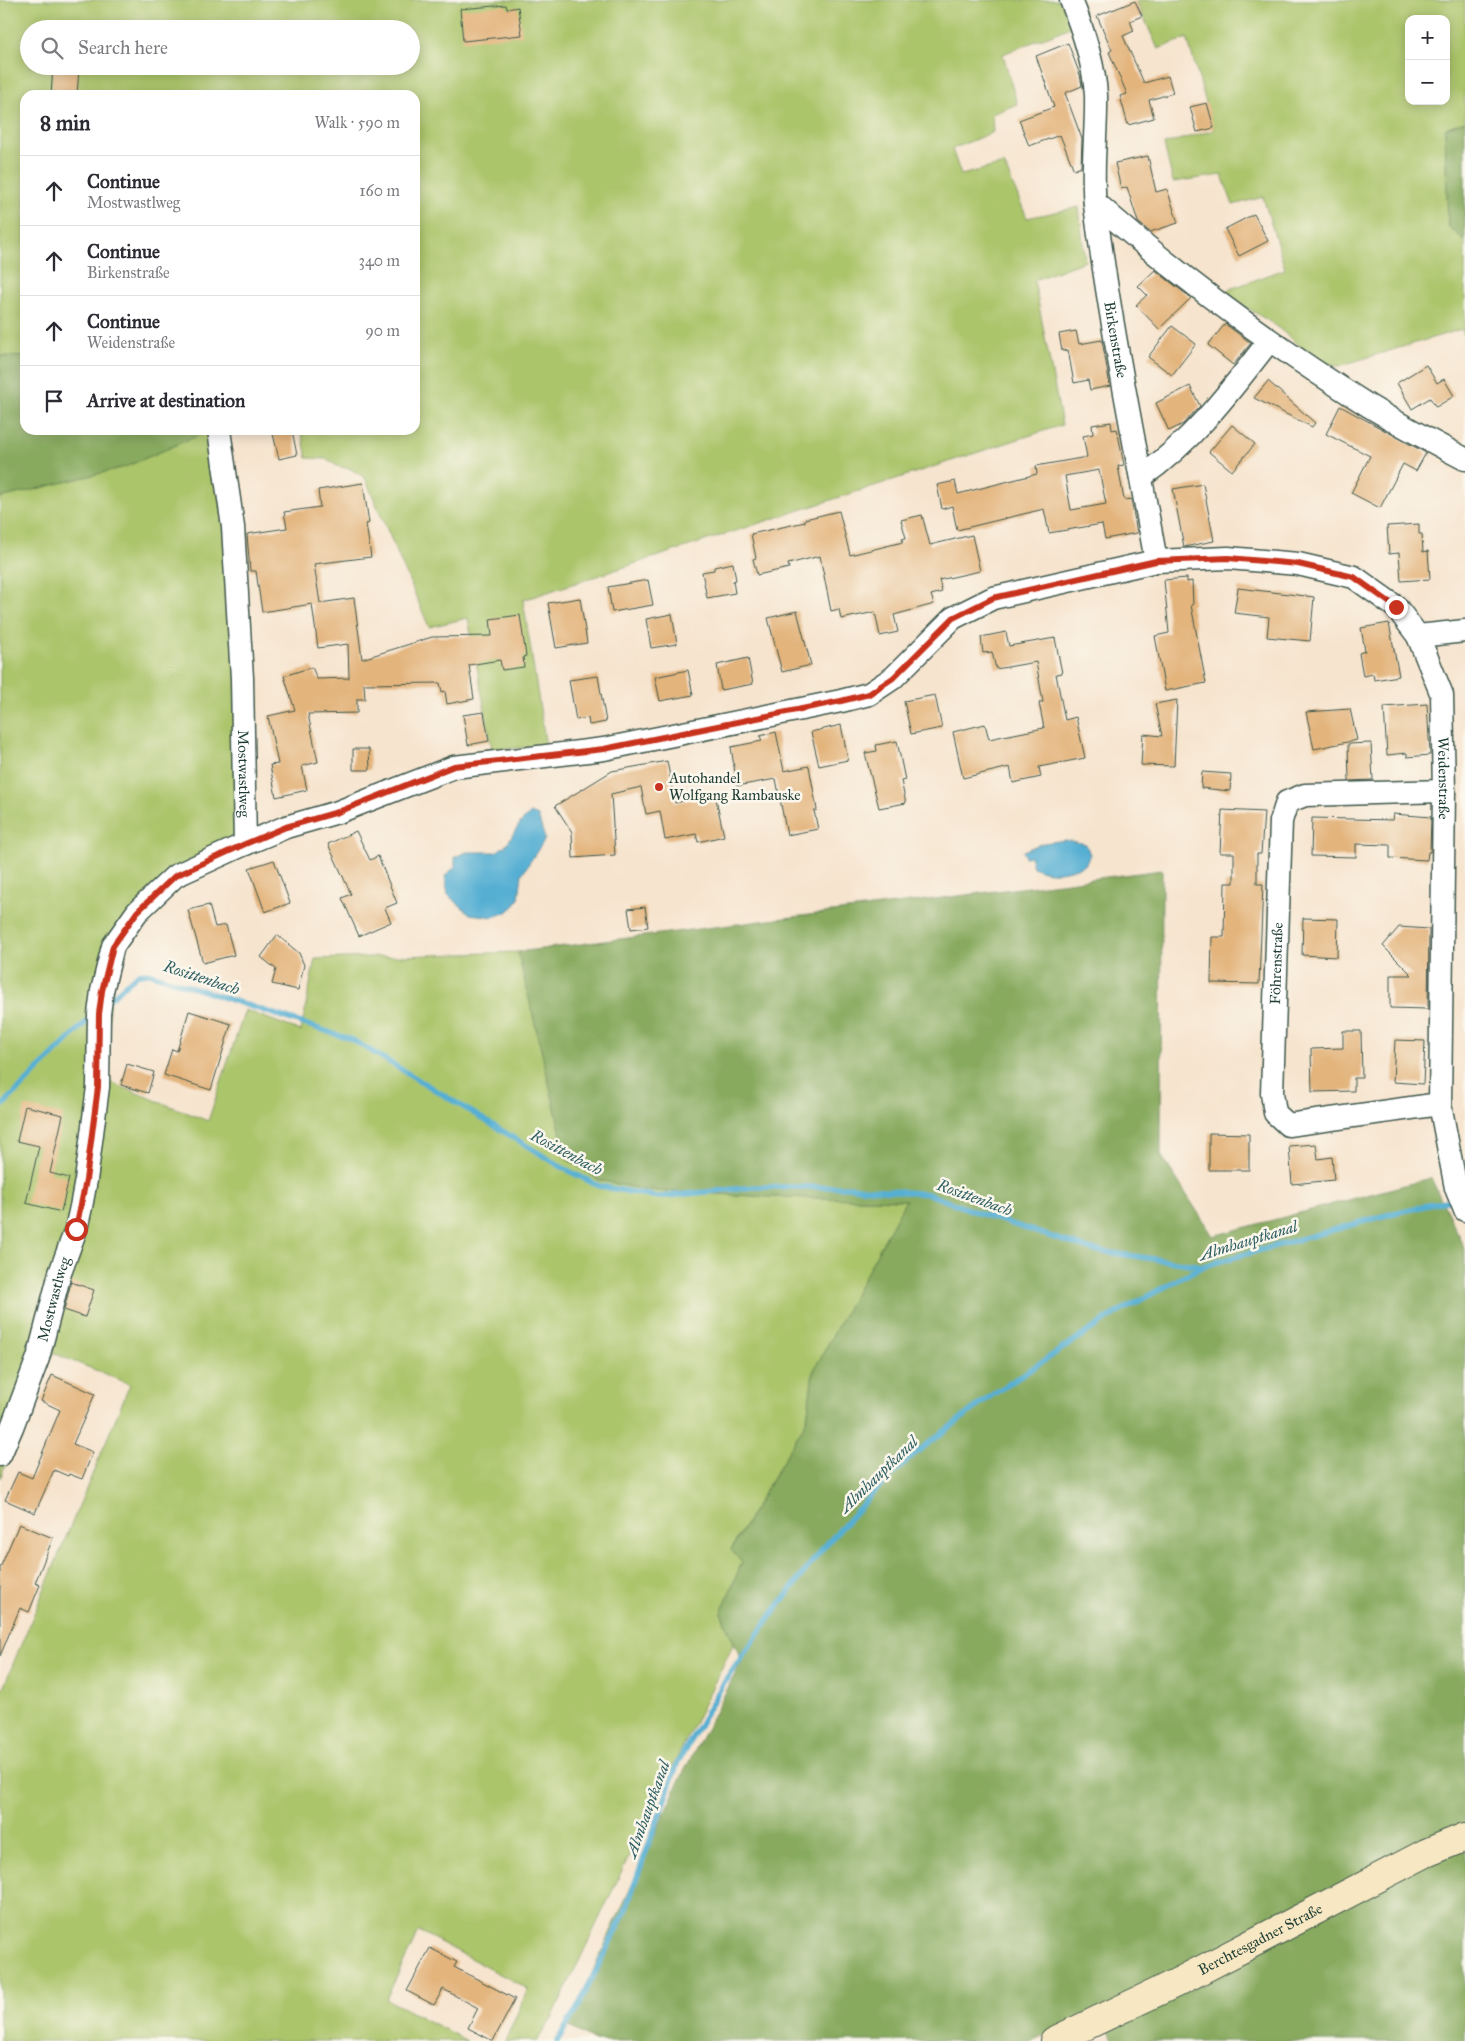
<!DOCTYPE html>
<meta charset="utf-8">
<style>
:root{--surface:#fff;--page:#f7f7f7;--text:#2b2b33;--muted:#7c7c81;--line:#e1e1e2}
body{margin:0;font-family:"IM FELL Great Primer",serif;background:var(--page);color:var(--text)}
.controls{position:absolute;right:15px;top:15px;display:grid;overflow:hidden;border-radius:10px;box-shadow:0 2px 12px #0003}
.controls button{width:45px;height:45px;display:grid;place-items:center;padding:0;border:0;border-bottom:1px solid var(--line);background:var(--surface);color:var(--text);font:25px sans-serif}
.stop{position:absolute;width:15px;height:15px;margin:-11px;border:4px solid #c8321e;border-radius:50%;background:#fff}
.stop.end{background:#c8321e;border-color:#fff;box-shadow:0 1px 5px #0008}
.list{margin:0;padding:0;list-style:none}
h2{display:flex;justify-content:space-between;align-items:center;height:65px;margin:0;padding:0 20px;font-size:21px}
h2 small{font-size:16px;font-weight:400;color:var(--muted)}
.list li{display:grid;grid-template-columns:32px 1fr auto;gap:15px;align-items:center;box-sizing:border-box;height:70px;padding:0 20px;border-top:1px solid var(--line)}
.list b{display:block;font-size:19px;white-space:nowrap}
.list p{margin:0;font-size:16px;white-space:nowrap;color:var(--muted)}
.list em{font-size:16px;font-style:normal;color:var(--muted)}
.icon{flex:none;width:28px;height:28px;fill:none;stroke:currentColor;stroke-width:2;stroke-linecap:round;stroke-linejoin:round}
.map{position:relative;flex:none;width:1465px;height:2041px;overflow:hidden}
.search{position:absolute;background:var(--surface);box-shadow:0 2px 12px #0003;left:20px;top:20px;width:400px;height:55px;display:flex;align-items:center;gap:12px;box-sizing:border-box;padding:0 18px;border-radius:28px;color:var(--muted);font-size:19px}
.panel{position:absolute;background:var(--surface);box-shadow:0 2px 12px #0003;left:20px;top:90px;width:400px;height:345px;border-radius:15px}
.map>svg:first-child{display:block}
.green{fill:#abc56b;stroke:#658150;fill-rule:evenodd}
.forest{fill:#88aa5f;stroke:#54744a}
.water{fill:#55afd3;stroke:#3a7684}
.lines{fill:none;stroke-linecap:round;stroke-linejoin:round}
.stream{stroke:#55afd3;stroke-width:5.5}
.building{fill:#e3b47b;fill-rule:evenodd}
.street-casing{stroke:#3f564b;stroke-width:25}
.secondary-casing{stroke:#3f564b;stroke-width:30}
.street{stroke:#fff;stroke-width:22}
.secondary{stroke:#f7e8c3;stroke-width:28}
.route{stroke:#c8321e;stroke-width:6}
.poi-dot{fill:#c8321e;stroke:#fbf7ec;stroke-width:2}
.labels{text-anchor:middle;stroke-width:5;stroke-linejoin:round;paint-order:stroke}
.street-label{font-size:15px;fill:#1f3d34;stroke:#fbf7ec}
.poi-label{font-size:15px;fill:#1f3d34;stroke:#fbf7ec;text-anchor:start}
.water-label{font-size:16px;font-style:italic;fill:#2f5f64;stroke:#fbf7ec}
</style>
<div class="map">
<svg width="1465" height="2041" viewBox="0 0 1465 2041">
<rect width="100%" height="100%" fill="#fbf7ec"/>
<filter id="ink" filterUnits="userSpaceOnUse"><feTurbulence type="fractalNoise" baseFrequency=".02" numOctaves="2"/><feDisplacementMap in="SourceGraphic" scale="10" xChannelSelector="R" yChannelSelector="G"/><feConvolveMatrix kernelMatrix="1 2 1 2 8 2 1 2 1" color-interpolation-filters="sRGB"/></filter>
<filter id="wash" filterUnits="userSpaceOnUse"><feTurbulence type="fractalNoise" baseFrequency=".0096" numOctaves="4" result="noise"/><feDisplacementMap in="SourceGraphic" scale="20" xChannelSelector="R" yChannelSelector="G"/><feGaussianBlur stdDeviation="1.12" result="paint"/><feColorMatrix in="noise" values="0 0 0 0 0 0 0 0 0 0 0 0 0 0 0 0 0 1.4 0 .05"/><feComposite in="paint" operator="in"/></filter>
<g filter="url(#wash)">
<rect width="100%" height="100%" fill="#f6e4ce"/>
<!-- green -->
<g class="green">
<path d="M0,0H1073L1076,25L1003,54L1017,104L992,114L993,132L952,149L961,175L1004,164L1027,218L1079,207L1085,261L1034,280L1062,425L523,600L546,747L492,749L468,618L429,627L365,478L351,469L337,466L327,459L307,458L301,430H415V95H25V357L0,356ZM29,29H411V66H29Z"/>
<path d="M1136,0H1465V121L1445,128L1448,226L1465,241V341L1462,329L1339,366L1319,363L1275,325L1222,292L1285,269L1263,197L1233,205L1222,175L1173,182L1164,144L1214,130L1187,38L1158,49ZM1409,19H1446V101H1409Z"/>
<polygon points="204,430 225,430 257,851 192,875 150,911 117,957 109,1007 107,1081 208,1121 245,1010 301,1031 315,959 518,952 567,1159 599,1180 644,1190 771,1197 906,1200 813,1372 807,1420 731,1549 742,1562 721,1613 734,1643 636,1841 552,2018 537,2041 505,2041 528,1989 419,1931 386,1999 467,2041 0,2041 0,1695 130,1384 53,1353 0,1478 0,498 125,467 204,433"/>
</g>
<!-- forest -->
<g class="forest">
<polygon points="1465,121 1465,241 1448,226 1445,128"/>
<polygon points="0,356 25,357 25,430 204,430 204,433 125,467 0,498"/>
<polygon points="1162,870 1161,1155 1213,1236 1431,1178 1465,1249 1465,2041 1114,2041 1098,2008 1032,2041 595,2041 568,2026 680,1779 742,1661 721,1613 742,1562 731,1550 807,1420 813,1372 906,1200 771,1197 644,1190 599,1180 567,1159 518,952"/>
</g>
<!-- water -->
<g class="water">
<polygon points="531,813 538,816 545,839 522,874 519,898 515,905 507,912 493,917 470,914 448,895 445,876 455,867 455,857 467,852 496,852 506,845 521,822"/>
<path d="M1066,840L1086,844L1090,855L1085,865C1067,872 1051,876 1033,867L1030,856L1025,857L1023,851L1043,843Z"/>
</g>
<g class="lines">
<!-- stream -->
<g class="stream">
<polyline points="108,1000 138,974 149,973 353,1040 565,1169 599,1186 658,1197 754,1187 848,1187 928,1194 984,1215 1092,1250 1203,1266"/>
<polyline points="0,1108 92,1016"/>
<polyline points="557,2041 577,2009 624,1914 678,1762 723,1684 772,1614 823,1548 871,1495 912,1456 992,1395 1113,1315 1203,1266 1394,1213 1454,1199"/>
</g>
</g>
<g id="blocks">
<!-- building -->
<g class="building">
<polygon points="1135,1 1142,16 1130,21 1134,31 1123,36 1144,83 1168,76 1173,93 1149,100 1154,118 1128,125 1120,96 1127,94 1109,52 1112,50 1097,16"/>
<polygon points="506,5 507,9 518,7 522,35 463,41 460,9"/>
<polygon points="1068,43 1080,75 1082,86 1065,93 1082,139 1081,167 1074,170 1060,135 1029,146 1019,120 1054,107 1036,56"/>
<polygon points="53,67 79,69 77,95 51,95"/>
<polygon points="1207,103 1214,128 1197,132 1190,107"/>
<polygon points="1148,156 1156,192 1167,189 1178,223 1150,232 1138,222 1127,187 1121,189 1115,163"/>
<polygon points="1254,214 1268,241 1239,256 1225,229"/>
<polygon points="1155,270 1191,298 1159,329 1136,305 1147,295 1138,286"/>
<polygon points="1225,324 1251,343 1233,365 1208,345"/>
<polygon points="1172,326 1196,344 1172,375 1148,357"/>
<polygon points="1076,331 1079,344 1102,340 1110,386 1090,390 1088,380 1074,383 1068,350 1062,351 1059,334"/>
<polygon points="1426,365 1437,383 1444,379 1454,396 1436,407 1430,398 1412,409 1397,383"/>
<polygon points="1268,381 1315,423 1312,427 1254,398"/>
<polygon points="1190,386 1200,406 1183,424 1169,431 1156,403"/>
<polygon points="1340,406 1426,453 1416,471 1403,464 1380,508 1351,493 1370,456 1326,434"/>
<path d="M1111,422L1112,430L1117,429L1124,465L1118,466L1124,500L1131,499L1137,533L1105,539L1102,524L1049,533L1044,509L957,530L952,506L942,509L937,485L955,481L958,494L1037,474L1036,466L1087,457L1083,436L1093,434L1092,425ZM1099,470L1106,504L1071,510L1065,476Z"/>
<polygon points="1232,425 1255,444 1232,471 1209,452"/>
<polygon points="272,430 292,430 297,455 279,459"/>
<polygon points="363,483 369,523 366,524 371,557 314,564 320,603 354,598 362,659 432,637 492,636 490,619 520,615 526,656 523,657 524,667 502,670 500,660 469,665 474,699 447,704 445,691 442,692 440,683 364,684 365,699 357,699 357,713 308,714 318,762 302,766 307,790 276,797 270,765 278,764 268,716 295,710 284,676 312,667 317,679 349,678 348,644 318,648 312,604 262,612 256,571 250,571 247,534 287,528 284,512 320,507 318,490"/>
<polygon points="1203,484 1214,541 1184,547 1173,489"/>
<polygon points="839,511 850,555 903,542 902,539 906,538 901,520 922,515 930,545 972,535 980,571 939,580 942,592 931,595 934,604 894,615 898,632 880,636 875,612 841,619 839,609 831,611 820,556 788,564 789,568 757,575 753,559 756,558 751,534 805,522 805,519"/>
<polygon points="1419,524 1419,534 1422,534 1423,552 1428,551 1430,579 1401,581 1399,553 1389,554 1387,526"/>
<polygon points="733,563 736,580 733,581 735,593 707,598 702,572 714,570 714,567"/>
<polygon points="1187,578 1187,582 1192,581 1193,605 1191,605 1206,683 1165,691 1155,636 1169,633 1164,580"/>
<polygon points="648,580 653,605 612,612 608,587"/>
<polygon points="1238,588 1314,597 1310,641 1267,637 1269,617 1234,613"/>
<polygon points="580,598 587,643 556,648 548,603"/>
<polygon points="797,611 811,665 782,672 768,618"/>
<polygon points="672,614 677,644 651,648 646,619"/>
<polygon points="1389,623 1399,676 1374,680 1373,674 1363,676 1359,653 1365,651 1361,628"/>
<polygon points="1006,632 1009,646 1055,638 1062,673 1056,674 1065,720 1076,717 1085,758 1039,767 1041,777 1013,783 1010,767 963,778 953,732 985,724 989,739 1044,728 1039,703 1043,702 1036,662 996,669 992,652 983,653 981,637"/>
<polygon points="748,658 753,684 721,690 717,665"/>
<polygon points="688,670 693,695 660,701 655,677"/>
<polygon points="598,676 606,722 589,725 588,718 576,720 569,680"/>
<polygon points="935,695 942,728 911,734 904,701"/>
<polygon points="1177,700 1174,766 1141,765 1143,734 1162,736 1155,704"/>
<polygon points="1427,704 1430,755 1407,757 1407,753 1387,755 1384,707"/>
<polygon points="1350,709 1357,740 1314,749 1306,712"/>
<polygon points="484,712 489,741 468,745 463,715"/>
<polygon points="841,725 848,760 819,766 811,732"/>
<polygon points="776,732 784,771 809,766 817,810 814,811 818,829 787,835 776,779 737,786 731,747 762,741 760,736"/>
<polygon points="897,741 905,780 901,781 906,803 879,808 865,753 877,751 876,745"/>
<polygon points="1371,743 1373,780 1349,781 1348,744"/>
<polygon points="353,749 369,749 370,770 353,770"/>
<polygon points="667,761 675,803 715,794 724,836 698,842 696,834 665,840 660,811 646,814 641,787 611,794 615,855 573,858 572,832 555,806 612,771"/>
<polygon points="1202,772 1231,774 1230,791 1201,788"/>
<polygon points="1222,810 1264,812 1261,854 1257,854 1257,884 1263,884 1259,984 1211,983 1212,937 1224,937 1225,883 1234,883 1234,853 1220,853"/>
<polygon points="1393,814 1431,817 1430,852 1428,852 1427,860 1390,858 1390,845 1356,844 1356,857 1311,856 1312,818 1392,820"/>
<polygon points="356,831 370,860 378,856 397,903 385,908 391,922 359,936 342,898 351,894 328,844"/>
<polygon points="274,860 290,903 265,912 249,868"/>
<polygon points="209,905 215,927 226,925 234,955 203,963 188,910"/>
<polygon points="645,907 648,927 631,929 628,909"/>
<polygon points="1303,918 1338,919 1337,957 1302,955"/>
<polygon points="1399,927 1429,929 1428,1009 1390,1008 1390,975 1412,975 1383,946"/>
<polygon points="277,935 299,953 304,965 298,990 272,984 276,969 261,957"/>
<polygon points="189,1011 231,1024 211,1090 164,1075 172,1049 177,1051"/>
<polygon points="1343,1031 1361,1031 1362,1078 1354,1078 1354,1091 1312,1092 1311,1049 1343,1048"/>
<polygon points="1395,1040 1425,1041 1423,1084 1393,1082"/>
<polygon points="127,1064 154,1072 148,1093 121,1085"/>
<polygon points="25,1106 63,1115 50,1173 69,1178 61,1212 26,1203 39,1146 17,1141"/>
<polygon points="1209,1133 1249,1134 1249,1170 1209,1170"/>
<polygon points="1316,1144 1318,1159 1332,1157 1334,1180 1292,1184 1289,1146"/>
<polygon points="71,1282 94,1290 85,1317 64,1310"/>
<polygon points="52,1375 95,1394 73,1444 93,1452 82,1479 69,1474 68,1476 54,1470 35,1513 5,1500 18,1472 32,1478 60,1410 41,1401"/>
<polygon points="19,1524 53,1538 35,1583 40,1585 29,1612 20,1608 0,1656 0,1568"/>
<polygon points="430,1948 457,1962 454,1967 515,1999 493,2041 468,2028 478,2008 443,1989 434,2005 407,1991"/>
</g>
</g>
</g>
<g filter="url(#ink)">
<use href="#blocks" fill-opacity="0" stroke="#3f564b" stroke-width="1"/>
<g class="lines">
<defs>
<g id="street">
<path id="s1" d="M1071,0C1083,30 1094,63 1096,95C1097,132 1091,169 1095,205C1110,324 1135,443 1156,561"/>
<path d="M1095,202C1180,278 1272,345 1369,406C1400,425 1433,442 1465,459"/>
<path id="s2" d="M219,430L233,527L242,678L245,844"/>
<path d="M1141,477C1193,441 1231,390 1269,341"/>
<polyline points="1418,636 1465,631"/>
<path id="s3" d="M1440,1104L1288,1125L1275,1113L1272,1093L1281,821L1287,802L1305,795L1444,791"/>
<path id="s4" d="M0,1455L12,1427L38,1358L60,1273L76,1229L81,1207L86,1180L98,1087L99,1014L102,991L113,946L137,912L175,876L245,844L286,827L338,812L454,767L604,749L841,701L869,694L893,678L953,618L993,598L1156,561L1228,558L1298,564L1354,577L1396,607L1418,636L1442,695L1444,791L1440,1104L1456,1188L1465,1210"/>
</g>
<g id="secondary">
<path id="s5" d="M1054,2041L1178,1982L1426,1853L1465,1837"/>
</g>
</defs>
<!-- street casing -->
<use href="#street" class="street-casing"/>
<!-- secondary casing -->
<use href="#secondary" class="secondary-casing"/>
<!-- street -->
<use href="#street" class="street"/>
<!-- secondary -->
<use href="#secondary" class="secondary"/>
</g>
</g>
<g class="lines" filter="url(#ink)">
<!-- route -->
<polyline class="route" points="76,1229 86,1180 98,1087 99,1014 102,991 113,946 137,912 175,876 245,844 286,827 338,812 454,766 604,749 841,701 869,694 893,678 953,618 993,598 1156,561 1228,558 1298,564 1354,577 1396,607"/>
</g>
<!-- markers -->
<circle class="poi-dot" cx="659" cy="787" r="5"/>
<g class="labels">
<!-- street labels -->
<g class="street-label">
<text dy="5" stroke="none"><textPath href="#s1" startOffset="345">Birkenstraße</textPath></text>
<text dy="5" stroke="none"><textPath href="#s2" startOffset="345">Mostwastlweg</textPath></text>
<text dy="5" stroke="none"><textPath href="#s4" startOffset="2101">Weidenstraße</textPath></text>
<text dy="5" stroke="none"><textPath href="#s3" startOffset="321">Föhrenstraße</textPath></text>
<text dy="5" stroke="none"><textPath href="#s4" startOffset="165">Mostwastlweg</textPath></text>
<text dy="5" stroke="none"><textPath href="#s5" startOffset="230">Berchtesgadner Straße</textPath></text>
</g>
<!-- poi labels -->
<g class="poi-label">
<text x="669" y="783">Autohandel<tspan x="669" dy="17">Wolfgang Rambauske</tspan></text>
</g>
<!-- water labels -->
<g class="water-label">
<text transform="translate(202 977) rotate(18)" y="6">Rosittenbach</text>
<text transform="translate(567 1152) rotate(28)" y="6">Rosittenbach</text>
<text transform="translate(975 1197) rotate(20)" y="6">Rosittenbach</text>
<text transform="translate(1248 1240) rotate(-17)" y="6">Almhauptkanal</text>
<text transform="translate(878 1474) rotate(-44)" y="6">Almhauptkanal</text>
<text transform="translate(647 1809) rotate(-70)" y="6">Almhauptkanal</text>
</g>
</g>
</svg>
<div class="controls">
<button>+</button>
<button>−</button>
</div>
<div class="stop" style="left:76px;top:1229px"></div>
<div class="stop end" style="left:1396px;top:607px"></div>
<div class="search"><svg class="icon" aria-label="search" viewBox="0 0 24 24"><circle cx="10" cy="10" r="6"/><path d="M15 15l6 6"/></svg>Search here</div>
<section class="panel">
<h2>8 min<small>Walk · 590 m</small></h2>
<ul class="list">
<li><svg class="icon" aria-label="ahead" viewBox="0 0 24 24"><path d="M12 20V5M6 11l6-6 6 6"/></svg><div><b>Continue</b><p>Mostwastlweg</p></div><em>160 m</em></li>
<li><svg class="icon" aria-label="ahead" viewBox="0 0 24 24"><path d="M12 20V5M6 11l6-6 6 6"/></svg><div><b>Continue</b><p>Birkenstraße</p></div><em>340 m</em></li>
<li><svg class="icon" aria-label="ahead" viewBox="0 0 24 24"><path d="M12 20V5M6 11l6-6 6 6"/></svg><div><b>Continue</b><p>Weidenstraße</p></div><em>90 m</em></li>
<li><svg class="icon" aria-label="arrive" viewBox="0 0 24 24"><path d="M6 21V4h12l-3 4 3 4H6"/></svg><div><b>Arrive at destination</b></div></li>
</ul>
</section>
</div>
